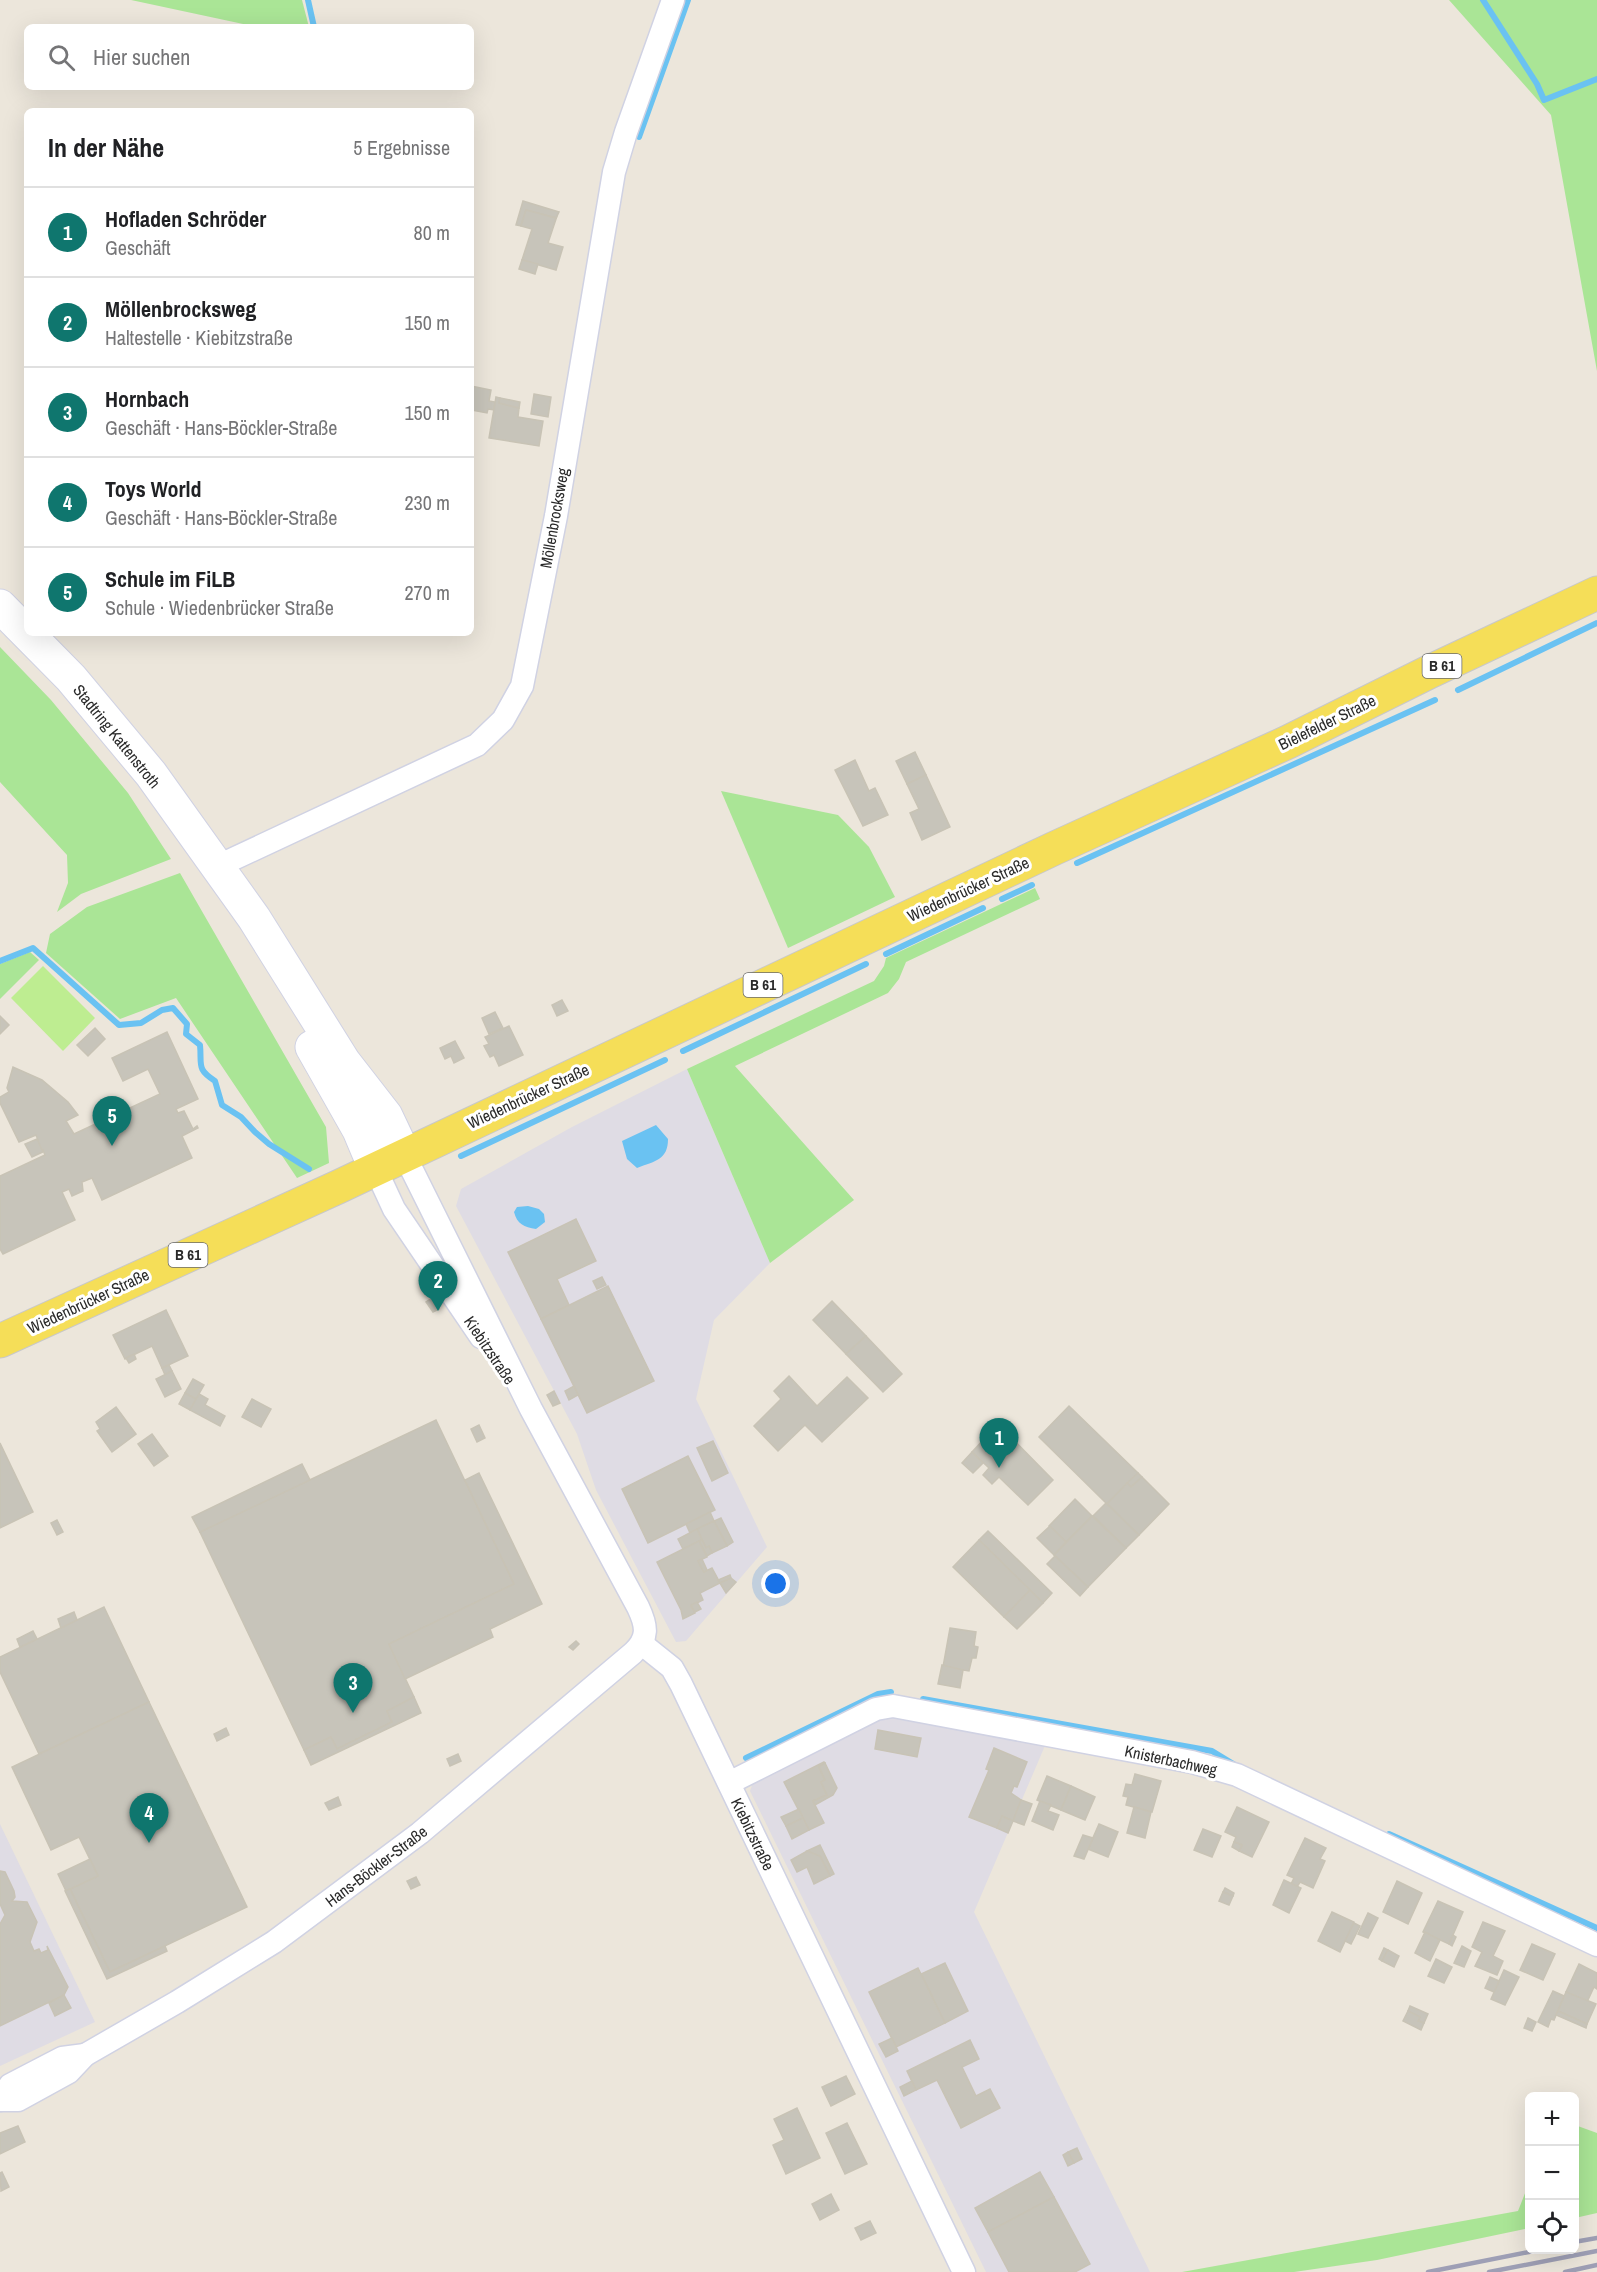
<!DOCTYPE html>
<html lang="de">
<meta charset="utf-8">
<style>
:root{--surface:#fff;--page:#f2f2f2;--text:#202124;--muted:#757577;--line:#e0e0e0;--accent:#0f766e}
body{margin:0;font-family:"Archivo Narrow",sans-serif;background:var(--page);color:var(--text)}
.controls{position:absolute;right:18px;bottom:18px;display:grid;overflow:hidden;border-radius:9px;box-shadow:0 6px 24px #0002}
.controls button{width:54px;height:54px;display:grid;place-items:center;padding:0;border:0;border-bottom:2px solid var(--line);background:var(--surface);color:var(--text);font:30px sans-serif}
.you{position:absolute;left:776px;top:1584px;width:21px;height:21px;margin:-15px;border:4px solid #fff;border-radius:50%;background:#1a73e8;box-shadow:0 0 0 9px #1a73e833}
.badge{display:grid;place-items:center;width:39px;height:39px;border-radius:50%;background:var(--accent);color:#fff;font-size:20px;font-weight:700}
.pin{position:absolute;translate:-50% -50px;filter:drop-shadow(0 2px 3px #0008)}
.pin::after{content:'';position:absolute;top:32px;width:21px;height:18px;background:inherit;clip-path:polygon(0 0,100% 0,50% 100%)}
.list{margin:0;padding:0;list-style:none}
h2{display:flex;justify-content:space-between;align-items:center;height:78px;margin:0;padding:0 24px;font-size:26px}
h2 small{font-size:20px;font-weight:400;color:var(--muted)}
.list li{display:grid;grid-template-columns:39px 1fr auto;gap:18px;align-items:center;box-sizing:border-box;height:90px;padding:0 24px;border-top:2px solid var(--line)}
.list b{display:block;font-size:22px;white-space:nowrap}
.list p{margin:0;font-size:20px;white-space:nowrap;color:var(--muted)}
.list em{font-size:20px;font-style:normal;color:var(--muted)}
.icon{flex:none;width:33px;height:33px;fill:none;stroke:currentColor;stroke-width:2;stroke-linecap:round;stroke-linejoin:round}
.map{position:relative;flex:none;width:1597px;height:2272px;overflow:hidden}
.search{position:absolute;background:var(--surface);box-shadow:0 6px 24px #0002;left:24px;top:24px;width:450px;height:66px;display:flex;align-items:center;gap:15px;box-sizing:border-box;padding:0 21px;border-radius:9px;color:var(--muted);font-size:22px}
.panel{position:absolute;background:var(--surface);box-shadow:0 6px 24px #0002;left:24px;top:108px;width:450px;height:528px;border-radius:9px}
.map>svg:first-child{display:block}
.industrial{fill:#dfdce4}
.green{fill:#aae596}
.pitch{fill:#beed91}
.water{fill:#6ac2f2}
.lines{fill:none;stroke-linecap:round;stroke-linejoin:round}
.stream{stroke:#6ac2f2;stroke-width:6}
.building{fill:#c7c4ba;stroke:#c8c3b5;stroke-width:1.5}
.street-casing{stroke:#d0d2e3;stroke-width:25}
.secondary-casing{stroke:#d0d2e3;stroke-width:35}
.primary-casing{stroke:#c8c8c8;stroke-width:35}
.street{stroke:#fff;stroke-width:22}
.secondary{stroke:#fff;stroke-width:33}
.primary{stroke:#f5de58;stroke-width:33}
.rail{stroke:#9e9fb5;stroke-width:4.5}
.labels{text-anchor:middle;stroke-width:6;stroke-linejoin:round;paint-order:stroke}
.shield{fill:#fff;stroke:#6a6a6a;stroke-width:1.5}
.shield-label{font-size:15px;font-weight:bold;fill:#2a2a2a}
.street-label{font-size:16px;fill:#2a2a2a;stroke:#fff}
</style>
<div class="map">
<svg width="1597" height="2272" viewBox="0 0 1597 2272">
<rect width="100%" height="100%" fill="#ece6db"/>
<!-- industrial -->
<g class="industrial">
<polygon points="687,1069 770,1263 714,1320 696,1399 767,1547 686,1641 676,1642 596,1490 577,1434 456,1206 461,1189 572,1127"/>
<polygon points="878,1715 1047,1741 974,1912 1150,2272 986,2272 750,1791 755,1777"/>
<polygon points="0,1824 95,2022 0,2066"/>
</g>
<!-- green -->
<g class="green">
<polygon points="131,0 302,0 309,27 257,27"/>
<polygon points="1449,0 1597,0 1597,371 1551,115"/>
<polygon points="0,647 51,700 128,793 171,859 81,894 57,912 68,883 67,855 0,782"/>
<polygon points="721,791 838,815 869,847 895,897 788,948"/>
<polygon points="180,873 326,1127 329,1163 297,1178 176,998 120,1019 46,953 50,934 87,907"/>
<polygon points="1035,888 1040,899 906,962 899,979 888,993 735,1066 854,1200 770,1263 687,1069 874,981 884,966 886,958"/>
<polygon points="30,952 39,960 0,999 0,964"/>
<polygon points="1575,2125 1597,2133 1597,2213 1575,2218"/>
<polygon points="1529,2183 1529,2228 1377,2260 1294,2272 1182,2272 1518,2211"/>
</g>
<!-- pitch -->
<polygon class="pitch" points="43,966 95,1018 63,1051 11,998"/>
<!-- water -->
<g class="water">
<path d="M656,1125L668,1139C668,1160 655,1161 637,1168L627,1159L622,1141Z"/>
<path d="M528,1206L539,1209L544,1214L545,1222L536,1229C524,1227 517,1224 514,1212L517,1207Z"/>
</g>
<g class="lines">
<!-- stream -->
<g class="stream">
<polyline points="308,0 314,27"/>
<polyline points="1483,0 1537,84 1544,100 1597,79"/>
<polyline points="639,137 688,0"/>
<polyline points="1458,690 1597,623"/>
<polyline points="1077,863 1435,700"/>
<polyline points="1002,899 1032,885"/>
<polyline points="886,954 983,908"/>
<path d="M0,961L33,948L119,1025L141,1023L162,1010L173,1008L187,1024L186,1034L200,1045C202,1065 196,1069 215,1081L222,1105L241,1117L255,1132L269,1144L309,1169"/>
<polyline points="683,1051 866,964"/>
<polyline points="461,1156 665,1060"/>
<polyline points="923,1699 1212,1751 1235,1765"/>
<polyline points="746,1758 878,1694 891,1692"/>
<polyline points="1389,1834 1597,1928"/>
</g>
</g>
<!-- building -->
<g class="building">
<polygon points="523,201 559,212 556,218 526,210 521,226 516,225"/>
<polygon points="526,210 556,218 557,216 548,243 563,247 556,270 522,260 532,229 521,226"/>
<polygon points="522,260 538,264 535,274 519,269"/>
<polygon points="471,386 491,390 489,401 495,402 494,410 488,409 487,413 471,410"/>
<polygon points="534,394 551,397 548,417 531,414"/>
<polygon points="496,397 500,398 499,403 519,408 518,417 543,421 539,446 489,438"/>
<polygon points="500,398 520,402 519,408 499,403"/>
<polygon points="915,752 926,775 907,784 896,761"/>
<polygon points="855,760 869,791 875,788 888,815 863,826 835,770"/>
<polygon points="926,775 950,827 922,840 910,813 919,809 907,784"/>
<polygon points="562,1000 568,1011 557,1016 552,1005"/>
<polygon points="495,1012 503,1028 489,1034 482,1018"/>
<polygon points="0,1016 9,1025 0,1034"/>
<polygon points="509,1026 523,1055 499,1066 494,1055 490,1057 484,1046 489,1044 485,1037"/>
<polygon points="95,1028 105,1039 88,1056 77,1045"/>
<polygon points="167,1032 198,1099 176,1109 178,1113 184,1111 193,1129 197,1126 198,1128 182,1136 192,1158 102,1200 92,1178 82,1182 83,1191 72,1196 69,1189 62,1192 75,1220 3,1254 0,1249 0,1176 45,1155 43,1150 40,1152 35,1141 38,1140 36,1135 19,1142 0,1103 0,1097 9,1092 7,1088 13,1067 42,1080 68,1102 78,1115 66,1121 74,1134 160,1094 148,1069 123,1081 112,1058"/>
<polygon points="455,1041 464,1058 454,1063 451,1056 445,1059 440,1048"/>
<polygon points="37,1139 43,1152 32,1157 25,1144"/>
<polygon points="576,1219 596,1261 557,1279 569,1305 541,1319 508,1252"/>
<polygon points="602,1277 606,1285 597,1289 593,1281"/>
<polygon points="608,1286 654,1381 587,1413 541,1319"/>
<polygon points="432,1298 439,1309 433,1312 426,1302"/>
<polygon points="832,1301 866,1336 846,1354 813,1320"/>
<polygon points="166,1310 188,1356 162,1368 152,1346 125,1359 113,1335"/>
<polygon points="866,1336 902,1374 883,1392 846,1354"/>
<polygon points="134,1354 136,1359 129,1363 126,1358"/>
<polygon points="169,1365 172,1371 165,1375 162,1368"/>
<polygon points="172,1371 181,1389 165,1397 156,1379"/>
<polygon points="789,1376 817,1406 847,1377 868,1398 822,1442 805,1425 778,1451 754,1426 781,1399 774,1391"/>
<polygon points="193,1379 204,1385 196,1399 185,1393"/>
<polygon points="574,1386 578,1395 569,1400 565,1391"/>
<polygon points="554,1391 560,1403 553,1406 547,1395"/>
<polygon points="185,1393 196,1399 190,1410 179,1404"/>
<polygon points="199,1394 208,1399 205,1405 225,1416 220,1426 190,1410"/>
<polygon points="252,1399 271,1409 261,1427 242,1417"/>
<polygon points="1069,1406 1138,1473 1107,1504 1039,1437"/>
<polygon points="116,1407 136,1434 112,1452 97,1431 100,1429 96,1422"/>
<polygon points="436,1420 514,1584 389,1644 414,1697 387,1711 392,1722 337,1749 331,1737 304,1750 200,1532"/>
<polygon points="998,1424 1053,1480 1028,1505 999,1477 992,1484 983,1475 989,1468 972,1452"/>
<polygon points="479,1425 485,1438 477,1442 471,1429"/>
<polygon points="152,1434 168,1456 154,1466 138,1444"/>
<polygon points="713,1441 728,1473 712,1481 697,1448"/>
<polygon points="0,1443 33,1512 0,1528"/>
<polygon points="972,1452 983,1463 973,1473 962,1463"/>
<polygon points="688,1456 715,1510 648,1543 622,1489"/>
<polygon points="302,1464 310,1480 200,1532 192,1517"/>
<polygon points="479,1473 542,1604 490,1629 493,1637 405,1679 389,1644 514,1584 465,1480"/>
<polygon points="1138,1473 1142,1477 1131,1487 1127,1483"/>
<polygon points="1142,1477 1169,1504 1139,1535 1107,1504 1127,1483 1131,1487"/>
<polygon points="1075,1499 1092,1516 1066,1542 1049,1526"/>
<polygon points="1106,1503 1139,1535 1126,1548 1093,1516"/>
<polygon points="710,1512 714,1521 690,1533 686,1524"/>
<polygon points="1092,1516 1126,1548 1088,1587 1054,1555"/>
<polygon points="721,1518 733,1542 727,1546 714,1521"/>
<polygon points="57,1520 63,1532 57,1535 51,1523"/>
<polygon points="714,1521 727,1546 712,1553 709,1546 706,1548 697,1529"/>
<polygon points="1050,1526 1066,1542 1054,1555 1037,1538"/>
<polygon points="697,1529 702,1540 683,1549 678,1539"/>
<polygon points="988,1531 1052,1593 1043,1603 979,1540"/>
<polygon points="702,1540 706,1548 709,1546 712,1553 707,1556 699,1541"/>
<polygon points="979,1540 1030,1590 1004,1617 953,1567"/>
<polygon points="699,1541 707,1557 698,1561 704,1572 712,1568 720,1583 700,1593 703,1600 691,1606 695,1613 683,1619 681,1610 657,1562"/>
<polygon points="1055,1556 1088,1587 1080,1596 1047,1564"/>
<polygon points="702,1559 707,1570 704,1572 698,1561"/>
<polygon points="730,1575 731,1578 720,1583 718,1580"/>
<polygon points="731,1578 736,1582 726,1593 720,1583"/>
<polygon points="1030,1590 1043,1603 1017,1629 1004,1617"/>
<polygon points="697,1602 701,1609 695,1612 691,1605"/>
<polygon points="104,1607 149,1702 39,1754 0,1672 0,1657"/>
<polygon points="74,1612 77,1620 61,1628 58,1619"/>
<polygon points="950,1628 976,1632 974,1646 978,1647 976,1658 972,1658 969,1671 943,1667"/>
<polygon points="33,1631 37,1639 20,1647 17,1639"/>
<polygon points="576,1641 579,1644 573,1650 569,1647"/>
<polygon points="942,1665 963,1670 960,1688 938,1684"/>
<polygon points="414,1697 421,1713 311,1765 304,1750 331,1737 337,1749 392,1722 387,1711"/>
<polygon points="149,1702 247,1907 110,1972 70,1889 98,1876 79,1837 51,1850 12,1767"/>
<polygon points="226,1728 229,1735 217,1741 214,1734"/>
<polygon points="878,1730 921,1738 917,1757 875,1749"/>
<polygon points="994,1748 1027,1762 1017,1787 1014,1786 1011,1793 1021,1800 1013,1821 1002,1816 997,1828 969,1817 989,1770 986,1769"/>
<polygon points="458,1754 461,1761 450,1766 447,1759"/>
<polygon points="824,1762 825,1763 819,1767 825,1780 821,1782 827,1795 813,1801 824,1823 809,1830 784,1782"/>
<polygon points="825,1763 837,1788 833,1795 815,1805 813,1801 827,1795 821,1782 825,1780 819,1767"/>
<polygon points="1135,1774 1161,1781 1152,1812 1126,1805 1128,1797 1123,1796 1126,1784 1132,1785"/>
<polygon points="1047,1776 1071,1786 1061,1810 1037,1800"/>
<polygon points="1071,1786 1095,1797 1085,1820 1061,1810"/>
<polygon points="338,1797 341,1805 329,1810 325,1803"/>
<polygon points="1021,1800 1032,1804 1024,1825 1013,1821"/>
<polygon points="1040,1801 1051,1805 1048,1811 1059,1815 1053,1830 1032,1821"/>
<polygon points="1134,1807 1151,1812 1145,1838 1127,1833"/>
<polygon points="1237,1807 1269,1822 1252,1857 1239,1851 1242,1845 1234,1842 1236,1837 1225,1832"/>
<polygon points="799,1809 803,1818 786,1826 781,1817"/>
<polygon points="1002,1816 1013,1821 1008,1833 997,1828"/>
<polygon points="803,1818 809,1830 792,1839 786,1826"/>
<polygon points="1099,1824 1118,1832 1108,1857 1088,1849"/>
<polygon points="1203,1829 1221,1836 1212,1857 1194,1850"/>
<polygon points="1083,1835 1093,1838 1084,1859 1074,1856"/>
<polygon points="1305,1838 1326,1848 1320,1859 1325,1861 1313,1888 1300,1882 1297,1887 1291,1884 1294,1878 1287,1875"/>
<polygon points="1234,1842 1242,1845 1239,1851 1232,1847"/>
<polygon points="820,1845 834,1874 830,1876 820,1856 807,1851"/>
<polygon points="807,1851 820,1856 830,1876 814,1884 807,1867 797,1872 791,1860"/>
<polygon points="90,1859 98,1876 66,1891 58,1874"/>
<polygon points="0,1871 5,1872 14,1891 15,1897 12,1901 27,1902 37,1922 30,1942 34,1951 39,1949 41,1953 48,1950 47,1946 68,1987 64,1995 0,2026 0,1924 5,1915 0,1904"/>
<polygon points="416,1877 420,1885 411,1889 407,1881"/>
<polygon points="1284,1880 1301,1888 1289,1913 1273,1905"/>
<polygon points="1397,1881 1422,1893 1408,1924 1383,1912"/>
<polygon points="1225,1888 1234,1893 1233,1896 1223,1892"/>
<polygon points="70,1889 110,1972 165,1946 167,1951 107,1979 65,1891"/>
<polygon points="1223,1892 1233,1896 1229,1905 1219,1901"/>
<polygon points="1438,1901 1463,1912 1449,1944 1423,1932"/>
<polygon points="1332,1912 1354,1922 1340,1952 1318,1941"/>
<polygon points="1368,1913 1378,1918 1368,1938 1358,1934"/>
<polygon points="1483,1922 1505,1931 1493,1956 1503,1961 1497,1975 1475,1966 1482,1952 1472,1947"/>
<polygon points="1354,1923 1360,1926 1351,1944 1345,1941"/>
<polygon points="1425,1932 1440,1940 1430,1961 1415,1953"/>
<polygon points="1453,1935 1456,1937 1452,1946 1449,1944"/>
<polygon points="1532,1944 1555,1954 1543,1980 1520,1970"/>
<polygon points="1462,1946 1471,1951 1464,1967 1454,1963"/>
<polygon points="1384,1948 1388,1950 1382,1961 1379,1959"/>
<polygon points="1388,1950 1399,1956 1394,1967 1382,1961"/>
<polygon points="1436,1959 1452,1967 1444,1983 1428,1976"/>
<polygon points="945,1963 968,2011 945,2023 921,1974"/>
<polygon points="1579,1964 1597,1973 1597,1989 1594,1987 1587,2002 1566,1992"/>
<polygon points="918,1968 945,2023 896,2047 869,1992"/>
<polygon points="1504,1970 1519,1977 1505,2005 1491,1999"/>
<polygon points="1490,1977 1499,1981 1494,1992 1485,1988"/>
<polygon points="1553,1991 1564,1996 1554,2020 1551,2019 1548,2027 1538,2022"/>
<polygon points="1566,1992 1596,2004 1587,2024 1558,2011"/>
<polygon points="64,1995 71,2008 55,2016 49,2003"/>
<polygon points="1410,2006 1428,2014 1424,2023 1418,2021 1420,2017 1408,2011"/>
<polygon points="1408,2011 1420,2017 1418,2021 1424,2023 1421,2030 1403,2021"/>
<polygon points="1558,2011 1587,2024 1586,2028 1556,2015"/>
<polygon points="1528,2018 1536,2022 1532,2031 1524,2028"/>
<polygon points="892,2038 898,2051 886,2057 879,2044"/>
<polygon points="970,2040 979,2059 962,2067 976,2096 990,2089 1000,2108 961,2128 937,2080 916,2090 907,2071"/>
<polygon points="846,2076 855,2094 831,2106 822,2087"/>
<polygon points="912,2081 916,2090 904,2096 900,2087"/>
<polygon points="797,2108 820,2158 786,2174 773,2145 784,2140 774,2119"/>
<polygon points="847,2123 867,2164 845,2174 826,2133"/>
<polygon points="18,2126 25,2142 0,2154 0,2133"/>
<polygon points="1077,2148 1082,2159 1074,2163 1068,2152"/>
<polygon points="1068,2152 1074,2163 1068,2166 1063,2155"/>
<polygon points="2,2172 9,2187 1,2191 0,2173"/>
<polygon points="1040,2172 1054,2197 988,2232 975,2208"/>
<polygon points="831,2194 839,2210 820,2220 812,2204"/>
<polygon points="1054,2197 1090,2264 1075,2272 1009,2272 988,2232"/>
<polygon points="870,2221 876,2233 861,2240 855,2228"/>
</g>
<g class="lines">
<defs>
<g id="street">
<polyline points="216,867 477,745 503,720 522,686 556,516 614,172 626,132 673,0"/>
<polyline points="375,1168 394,1209 481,1337"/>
<polyline points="642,1644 672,1668 681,1684 964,2272"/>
<polyline points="729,1783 876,1709 893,1706 1192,1762 1237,1775 1597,1945"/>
<path d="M0,2100H18L69,2072L85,2055L177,2002L274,1942L420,1833L633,1653C649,1638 647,1626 638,1607L531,1409L404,1154"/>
<polyline points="0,2100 10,2085 35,2072 62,2058 85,2055"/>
</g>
<g id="secondary">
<polyline points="0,606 71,678 151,774 254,918 344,1062 386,1116 404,1154"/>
<polyline points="312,1047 359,1130 375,1168"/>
</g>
<polyline id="primary" points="0,1341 338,1187 1055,848 1288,742 1429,672 1597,593"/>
</defs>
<!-- street casing -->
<use href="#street" class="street-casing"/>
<!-- secondary casing -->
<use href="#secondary" class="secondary-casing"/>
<!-- primary casing -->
<use href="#primary" class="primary-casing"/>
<!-- street -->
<use href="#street" class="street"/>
<!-- secondary -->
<use href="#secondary" class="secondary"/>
<!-- primary -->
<use href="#primary" class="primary"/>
<!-- rail -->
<g class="rail">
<polyline points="1574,2242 1597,2238"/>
<polyline points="1428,2272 1539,2250"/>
<polyline points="1489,2272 1597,2251"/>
<polyline points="1565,2272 1597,2265"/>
</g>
</g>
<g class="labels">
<!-- shield labels -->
<g class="shield">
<rect x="1422.5" y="654" width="39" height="24" rx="4.5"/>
<rect x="743.5" y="973" width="39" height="24" rx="4.5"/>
<rect x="168.5" y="1243" width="39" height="24" rx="4.5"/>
</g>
<g class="shield-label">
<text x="1442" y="671">B 61</text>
<text x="763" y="990">B 61</text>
<text x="188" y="1260">B 61</text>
</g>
<!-- street labels -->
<g class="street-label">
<text transform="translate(554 518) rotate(-80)" y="6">Möllenbrocksweg</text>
<text transform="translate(1327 722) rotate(-26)" y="6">Bielefelder Straße</text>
<text transform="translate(117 736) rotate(51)" y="6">Stadtring Kattenstroth</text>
<text transform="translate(968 889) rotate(-25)" y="6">Wiedenbrücker Straße</text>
<text transform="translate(528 1096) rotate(-25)" y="6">Wiedenbrücker Straße</text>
<text transform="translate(88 1301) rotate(-25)" y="6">Wiedenbrücker Straße</text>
<text transform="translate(490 1350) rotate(56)" y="6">Kiebitzstraße</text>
<text transform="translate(1171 1760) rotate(12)" y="6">Knisterbachweg</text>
<text transform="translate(753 1834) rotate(64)" y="6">Kiebitzstraße</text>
<text transform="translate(376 1866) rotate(-37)" y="6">Hans-Böckler-Straße</text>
</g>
</g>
</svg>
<div class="controls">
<button>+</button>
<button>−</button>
<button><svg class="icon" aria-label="locate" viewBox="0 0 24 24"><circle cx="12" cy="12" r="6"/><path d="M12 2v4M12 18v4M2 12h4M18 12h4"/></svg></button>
</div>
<div class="you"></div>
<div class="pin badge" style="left:999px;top:1468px">1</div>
<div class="pin badge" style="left:438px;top:1311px">2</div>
<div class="pin badge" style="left:353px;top:1713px">3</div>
<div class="pin badge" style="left:149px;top:1843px">4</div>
<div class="pin badge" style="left:112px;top:1146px">5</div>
<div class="search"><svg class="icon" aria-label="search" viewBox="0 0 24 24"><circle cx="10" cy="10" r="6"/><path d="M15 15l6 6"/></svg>Hier suchen</div>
<section class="panel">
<h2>In der Nähe<small>5 Ergebnisse</small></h2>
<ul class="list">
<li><span class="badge">1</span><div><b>Hofladen Schröder</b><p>Geschäft</p></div><em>80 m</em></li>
<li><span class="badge">2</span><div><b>Möllenbrocksweg</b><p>Haltestelle · Kiebitzstraße</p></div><em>150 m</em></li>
<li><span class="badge">3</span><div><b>Hornbach</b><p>Geschäft · Hans-Böckler-Straße</p></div><em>150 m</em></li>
<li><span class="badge">4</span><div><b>Toys World</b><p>Geschäft · Hans-Böckler-Straße</p></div><em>230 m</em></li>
<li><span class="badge">5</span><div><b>Schule im FiLB</b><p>Schule · Wiedenbrücker Straße</p></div><em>270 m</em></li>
</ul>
</section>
</div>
